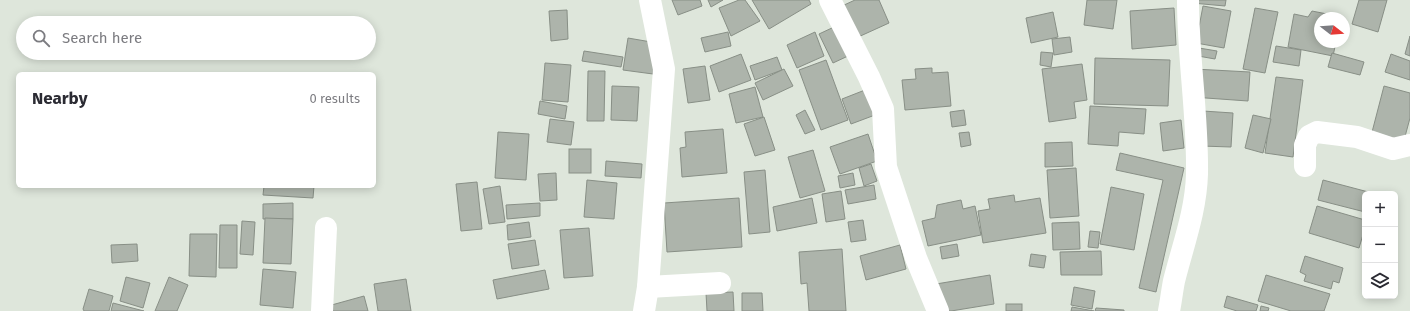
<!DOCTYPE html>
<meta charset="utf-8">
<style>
:root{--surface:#fff;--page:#f2f2f3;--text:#2b2b33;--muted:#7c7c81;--line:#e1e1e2}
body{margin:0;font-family:"Fira Sans",sans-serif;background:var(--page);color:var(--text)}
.controls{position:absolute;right:12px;bottom:12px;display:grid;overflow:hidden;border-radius:6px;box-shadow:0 2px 10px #0003}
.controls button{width:36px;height:36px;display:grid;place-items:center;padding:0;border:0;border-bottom:1px solid var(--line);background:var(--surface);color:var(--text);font:20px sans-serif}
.compass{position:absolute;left:1314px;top:12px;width:36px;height:36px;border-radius:50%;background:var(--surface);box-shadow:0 2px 10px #0003;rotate:107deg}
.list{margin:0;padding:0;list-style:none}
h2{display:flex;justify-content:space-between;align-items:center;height:52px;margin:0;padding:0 16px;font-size:17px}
h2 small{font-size:13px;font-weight:400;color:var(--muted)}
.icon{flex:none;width:22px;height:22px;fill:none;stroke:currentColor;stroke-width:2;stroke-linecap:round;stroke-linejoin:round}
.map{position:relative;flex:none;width:1410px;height:311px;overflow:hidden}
.search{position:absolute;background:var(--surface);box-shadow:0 2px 10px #0003;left:16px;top:16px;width:360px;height:44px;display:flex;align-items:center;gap:10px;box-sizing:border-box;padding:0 14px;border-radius:22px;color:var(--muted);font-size:15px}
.panel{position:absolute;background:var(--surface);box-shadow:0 2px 10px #0003;left:16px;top:72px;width:360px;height:116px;border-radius:6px}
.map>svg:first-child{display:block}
.building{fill:#adb4ab;stroke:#888f86}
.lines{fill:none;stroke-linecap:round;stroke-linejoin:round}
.minor{stroke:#fff;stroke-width:22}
</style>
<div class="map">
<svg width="1410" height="311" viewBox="0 0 1410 311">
<rect width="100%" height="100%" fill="#dee6db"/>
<!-- building -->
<g class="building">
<polygon points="672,0 700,0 702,6 678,15"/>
<polygon points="708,0 723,0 711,7"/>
<polygon points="739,0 745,0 760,21 731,36 719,8"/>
<polygon points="752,0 809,0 811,4 769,29"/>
<polygon points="855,0 879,0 889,23 856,38 842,6"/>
<polygon points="1087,0 1117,0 1113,29 1084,25"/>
<polygon points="1193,0 1226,0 1225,6 1192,3"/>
<polygon points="1359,0 1387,0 1378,32 1352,24"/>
<polygon points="1203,6 1231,11 1224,48 1196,43"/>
<polygon points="1174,8 1176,45 1132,49 1130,11"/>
<polygon points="1255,8 1278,12 1265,73 1243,69"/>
<polygon points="567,10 568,39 551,41 549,11"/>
<polygon points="1312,11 1327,14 1326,18 1320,18 1320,42 1336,42 1333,56 1288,47 1294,14 1308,17"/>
<polygon points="1053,12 1058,37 1031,43 1026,18"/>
<polygon points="834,27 848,56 833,63 819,34"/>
<polygon points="728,32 731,46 705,52 701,38"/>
<polygon points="815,32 824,56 797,68 787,45"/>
<polygon points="1410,36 1410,56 1405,54"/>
<polygon points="1070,37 1072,52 1054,55 1052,39"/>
<polygon points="628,38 657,43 653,74 623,70"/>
<polygon points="1276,46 1301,50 1299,66 1273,62"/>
<polygon points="1199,48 1217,51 1215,59 1198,56"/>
<polygon points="584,51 623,57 621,67 582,61"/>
<polygon points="1041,52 1053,53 1051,67 1040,65"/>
<polygon points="1332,53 1364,62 1360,75 1328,67"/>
<polygon points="741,54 751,80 719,92 710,66"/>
<polygon points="1391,54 1410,61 1410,80 1385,72"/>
<polygon points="777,57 782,70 755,80 750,66"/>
<polygon points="1095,58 1170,60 1168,106 1094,104"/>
<polygon points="826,60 848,120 821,130 799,70"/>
<polygon points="545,63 571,65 568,102 542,100"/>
<polygon points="1082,64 1087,100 1074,102 1076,118 1049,122 1042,69"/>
<polygon points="705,66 710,100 688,103 683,69"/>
<polygon points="932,68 932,73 948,72 951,106 905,110 902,80 916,79 915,69"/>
<polygon points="784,69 793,86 763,100 755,83"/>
<polygon points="1194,69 1250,72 1248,101 1192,97"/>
<polygon points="588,71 605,71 604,121 587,121"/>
<polygon points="1276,77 1303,80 1293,157 1265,153"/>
<polygon points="612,86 639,87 637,121 611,120"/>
<polygon points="1384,86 1410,93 1410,118 1403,144 1371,136"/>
<polygon points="755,87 763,117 736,123 729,94"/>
<polygon points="865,90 875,115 851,124 842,99"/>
<polygon points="540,101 567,106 565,119 538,114"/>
<polygon points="1090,106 1146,109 1144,134 1119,132 1118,146 1088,144"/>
<polygon points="805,110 815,130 805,134 796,115"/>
<polygon points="964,110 966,125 952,127 950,112"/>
<polygon points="1203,111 1233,113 1231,147 1201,146"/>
<polygon points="1253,115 1271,119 1263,153 1245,148"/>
<polygon points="764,117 775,150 755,156 744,124"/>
<polygon points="550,119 574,122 571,145 547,142"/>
<polygon points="1181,120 1184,148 1163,151 1160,123"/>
<polygon points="723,129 727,173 682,177 680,148 686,147 685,132"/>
<polygon points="498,132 529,134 526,180 495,178"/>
<polygon points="969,132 971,145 961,147 959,133"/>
<polygon points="868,134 877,161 840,174 830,147"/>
<polygon points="1072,142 1073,166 1045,167 1045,143"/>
<rect x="569" y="149" width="22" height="24"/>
<polygon points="813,150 825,191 800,198 788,157"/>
<polygon points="1120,153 1184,168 1156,292 1139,288 1163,180 1116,170"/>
<polygon points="606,161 642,164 641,178 605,176"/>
<polygon points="871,164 877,181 864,186 859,168"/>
<polygon points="1076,168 1079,216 1050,218 1047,170"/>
<polygon points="765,170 770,232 749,234 744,172"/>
<polygon points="556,173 557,200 540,201 538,174"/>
<polygon points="853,173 855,185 840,188 838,176"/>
<polygon points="587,180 617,183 614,219 584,217"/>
<polygon points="1323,180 1376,194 1365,194 1365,212 1318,200"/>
<polygon points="477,182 482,229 461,231 456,184"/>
<polygon points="874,185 876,199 848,204 845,190"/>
<polygon points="264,186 314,186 313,198 263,195"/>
<polygon points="500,186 505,222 489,224 483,189"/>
<polygon points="1111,187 1144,194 1134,250 1100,244"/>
<polygon points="841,191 845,219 826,222 822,194"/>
<polygon points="1014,195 1015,202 1040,198 1046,233 983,243 978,211 990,209 988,199"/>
<polygon points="739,198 742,247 667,252 664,203"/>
<polygon points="812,198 817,223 777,231 773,207"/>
<polygon points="961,200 963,209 975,206 981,235 928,246 922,221 935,218 937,205"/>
<polygon points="293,203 293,219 263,219 263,204"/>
<polygon points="540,203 540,216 507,219 506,205"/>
<polygon points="1317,206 1365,220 1365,228 1359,248 1309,233"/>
<polygon points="265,218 293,219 291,264 263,263"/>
<polygon points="863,220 866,240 851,242 848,222"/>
<polygon points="242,221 255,222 253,255 240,254"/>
<polygon points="529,222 531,237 508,240 507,225"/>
<polygon points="1079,222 1080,249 1053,250 1052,223"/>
<polygon points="220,225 237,225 237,268 219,268"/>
<polygon points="589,228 593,276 564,278 560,230"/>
<polygon points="1090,231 1100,232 1098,248 1088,247"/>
<polygon points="190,234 217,234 216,277 189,276"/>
<polygon points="535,240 539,265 512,269 508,244"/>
<polygon points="137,244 138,261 112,263 111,245"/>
<polygon points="957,244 959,256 942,259 940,247"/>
<polygon points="900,245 906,269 866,280 860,256"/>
<polygon points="842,249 846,311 809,311 807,283 801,284 799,252"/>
<polygon points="1101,251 1102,275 1061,275 1060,252"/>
<polygon points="1031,254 1046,256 1044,268 1029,266"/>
<polygon points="1305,256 1343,268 1339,283 1333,281 1331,289 1304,281 1306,275 1300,272"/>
<polygon points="263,269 296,272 293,308 260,305"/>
<polygon points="545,270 549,289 497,299 493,280"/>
<polygon points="990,275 994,304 951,311 940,311 936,284"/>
<polygon points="1266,275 1330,294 1324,311 1291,311 1258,301"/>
<polygon points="126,277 150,283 143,308 120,301"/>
<polygon points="169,277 188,285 177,311 155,311"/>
<polygon points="406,279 411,311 378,311 374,284"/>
<polygon points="1074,287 1095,291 1092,309 1071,305"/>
<polygon points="89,289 113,296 109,311 84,311 83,309"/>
<polygon points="733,292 734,311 707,311 706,293"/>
<polygon points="742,293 762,293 763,311 742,311"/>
<polygon points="364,296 368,311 330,311 328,306"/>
<polygon points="1227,296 1258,305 1256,311 1237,311 1224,307"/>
<polygon points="113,303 144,311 111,311"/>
<rect x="1006" y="304" width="16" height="7"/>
<polygon points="1261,306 1269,308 1268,311 1260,311"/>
<polygon points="1072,307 1094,311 1071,311"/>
<polygon points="1096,308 1124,310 1124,311 1095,311"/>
</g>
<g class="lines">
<!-- minor -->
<g class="minor">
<polyline points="830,0 869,77 883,109 886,167 916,258 938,311"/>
<polyline points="1305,166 1305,145 1309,136 1317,132 1357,137 1393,149 1410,145"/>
<polyline points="648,287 720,283"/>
<polyline points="322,311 326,228"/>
<polyline points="644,311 648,287 664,69 650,0"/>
<path d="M1169,311C1171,301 1172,291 1174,281C1183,245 1196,211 1197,174C1198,116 1188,58 1188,0"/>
</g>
</g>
</svg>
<div class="controls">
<button>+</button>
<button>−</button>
<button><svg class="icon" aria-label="layers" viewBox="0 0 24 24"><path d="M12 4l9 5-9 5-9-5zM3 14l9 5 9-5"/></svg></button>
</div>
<svg class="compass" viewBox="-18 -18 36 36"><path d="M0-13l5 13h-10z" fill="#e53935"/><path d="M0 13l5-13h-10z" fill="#7c7c81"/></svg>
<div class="search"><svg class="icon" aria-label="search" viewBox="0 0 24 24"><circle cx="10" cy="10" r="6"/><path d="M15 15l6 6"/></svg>Search here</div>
<section class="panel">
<h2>Nearby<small>0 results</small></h2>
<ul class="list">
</ul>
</section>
</div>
